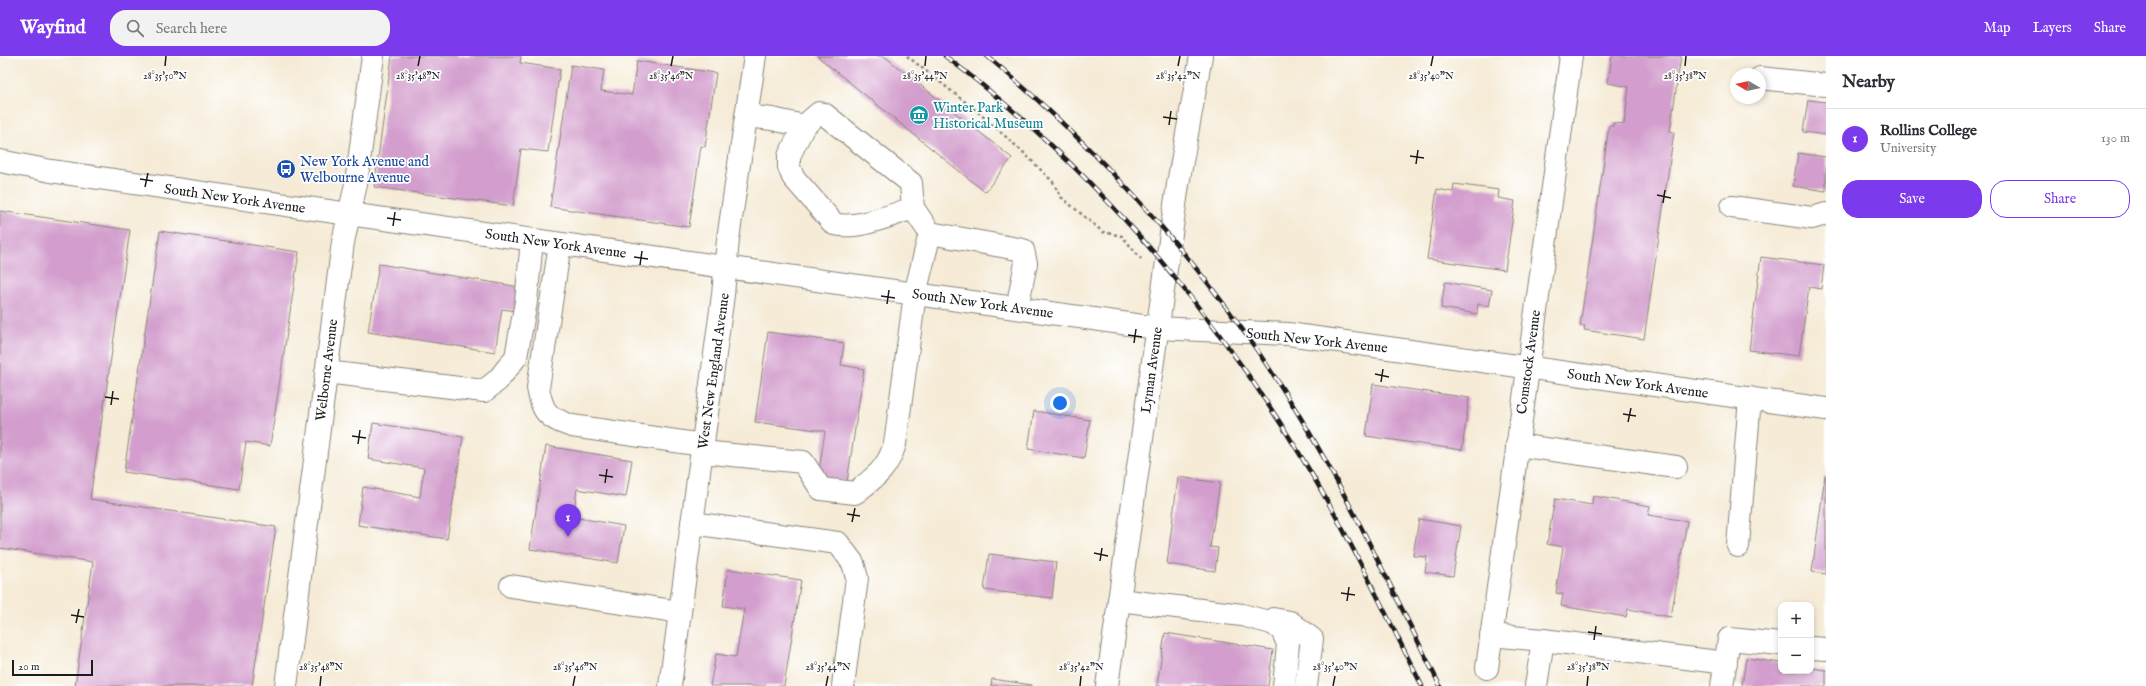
<!DOCTYPE html>
<meta charset="utf-8">
<style>
:root{--surface:#fff;--page:#f2f2f3;--text:#2b2b33;--muted:#7c7c81;--line:#e1e1e2;--accent:#7c3aed}
body{margin:0;font-family:"IM FELL English",serif;background:var(--page);color:var(--text)}
.controls{position:absolute;right:12px;bottom:12px;display:grid;overflow:hidden;border-radius:8px;box-shadow:0 2px 6px #0003}
.controls button{width:36px;height:36px;display:grid;place-items:center;padding:0;border:0;border-bottom:1px solid var(--line);background:var(--surface);color:var(--text);font:20px sans-serif}
.compass{position:absolute;left:1730px;top:12px;width:36px;height:36px;border-radius:50%;background:var(--surface);box-shadow:0 2px 6px #0003;rotate:279deg}
.scale{position:absolute;left:12px;bottom:10px;width:81px;box-sizing:border-box;padding-left:4px;border:2px solid #1c1c1c;border-top:0;font-size:11px;line-height:14px;white-space:nowrap;color:#1c1c1c;-webkit-text-stroke:3px #fff;paint-order:stroke}
.you{position:absolute;left:1060px;top:347px;width:14px;height:14px;margin:-10px;border:3px solid #fff;border-radius:50%;background:#1a73e8;box-shadow:0 0 0 6px #1a73e833}
.badge{display:grid;place-items:center;width:26px;height:26px;border-radius:50%;background:var(--accent);color:#fff;font-size:13px;font-weight:700}
.pin{position:absolute;translate:-50% -33px;filter:drop-shadow(0 1px 2px #0008)}
.pin::after{content:'';position:absolute;top:21px;width:14px;height:12px;background:inherit;clip-path:polygon(0 0,100% 0,50% 100%)}
.list{margin:0;padding:0;list-style:none}
h2{display:flex;justify-content:space-between;align-items:center;height:52px;margin:0;padding:0 16px;font-size:17px}
h2 small{font-size:13px;font-weight:400;color:var(--muted)}
.list li{display:grid;grid-template-columns:26px 1fr auto;gap:12px;align-items:center;box-sizing:border-box;height:60px;padding:0 16px;border-top:1px solid var(--line)}
.list b{display:block;font-size:15px;white-space:nowrap}
.list p{margin:0;font-size:13px;white-space:nowrap;color:var(--muted)}
.list em{font-size:13px;font-style:normal;color:var(--muted)}
.actions{display:flex;gap:8px;padding:12px 16px}
.actions a{flex:1;padding:9px 0;border:1px solid var(--accent);border-radius:16px;text-align:center;font-size:14px;color:var(--accent)}
.actions .main{background:var(--accent);color:#fff}
.icon{flex:none;width:22px;height:22px;fill:none;stroke:currentColor;stroke-width:2;stroke-linecap:round;stroke-linejoin:round}
.map{position:relative;flex:none;width:1826px;height:630px;overflow:hidden}
header{display:flex;align-items:center;gap:24px;box-sizing:border-box;height:56px;padding:0 20px;background:var(--accent);color:#fff}
header strong{font-size:19px}
nav{display:flex;gap:22px;margin-inline-start:auto;font-size:14px}
.search{width:280px;height:36px;background:var(--page);display:flex;align-items:center;gap:10px;box-sizing:border-box;padding:0 14px;border-radius:16px;color:var(--muted);font-size:15px}
main{display:flex}
aside{flex:1;background:var(--surface)}
.map>svg:first-child{display:block}
.building{fill:#d39ecd}
.lines{fill:none;stroke-linecap:round;stroke-linejoin:round}
.minor-casing{stroke:#888479;stroke-width:24}
.path{stroke:#888479;stroke-width:2.5;stroke-dasharray:3 3;stroke-linecap:butt}
.minor{stroke:#fff;stroke-width:22}
.rail-casing{stroke:#1c1c1c;stroke-width:4.5}
.rail{stroke:#fff;stroke-width:3;stroke-dasharray:9;stroke-linecap:butt}
.ticks{fill:none;stroke:#1c1c1c;stroke-width:1.5}
.labels{text-anchor:middle;stroke-width:3.5;stroke-linejoin:round;paint-order:stroke}
.culture-label{font-size:14px;fill:#0d838f;stroke:#fff;text-anchor:start}
.transit-label{font-size:14px;fill:#164399;stroke:#fff;text-anchor:start}
.street-label{font-size:14px;fill:#1c1c1c;stroke:#fff}
.ticks-label{font-size:10px;text-anchor:middle;fill:#1c1c1c;stroke:#fff;stroke-width:3.5;stroke-linejoin:round;paint-order:stroke}
</style>
<header>
<strong>Wayfind</strong>
<div class="search"><svg class="icon" aria-label="search" viewBox="0 0 24 24"><circle cx="10" cy="10" r="6"/><path d="M15 15l6 6"/></svg>Search here</div>
<nav><a>Map</a><a>Layers</a><a>Share</a></nav>
</header>
<main>
<div class="map">
<svg width="1826" height="630" viewBox="0 0 1826 630">
<rect width="100%" height="100%" fill="#fff"/>
<filter id="ink" filterUnits="userSpaceOnUse"><feTurbulence type="fractalNoise" baseFrequency=".025" numOctaves="2"/><feDisplacementMap in="SourceGraphic" scale="8" xChannelSelector="R" yChannelSelector="G"/><feConvolveMatrix kernelMatrix="1 2 1 2 8 2 1 2 1" color-interpolation-filters="sRGB"/></filter>
<filter id="wash" filterUnits="userSpaceOnUse"><feTurbulence type="fractalNoise" baseFrequency=".012" numOctaves="4" result="noise"/><feDisplacementMap in="SourceGraphic" scale="16" xChannelSelector="R" yChannelSelector="G"/><feGaussianBlur stdDeviation="0.9" result="paint"/><feColorMatrix in="noise" values="0 0 0 0 0 0 0 0 0 0 0 0 0 0 0 0 0 1.4 0 .05"/><feComposite in="paint" operator="in"/></filter>
<g filter="url(#wash)">
<rect width="100%" height="100%" fill="#f5ebd6"/>
<g id="blocks">
<!-- building -->
<g class="building">
<polygon points="392,0 521,0 520,7 560,13 548,96 521,93 513,150 374,131"/>
<polygon points="817,0 884,0 1012,102 985,136"/>
<polygon points="1612,0 1681,0 1670,75 1674,76 1644,283 1584,274 1585,270 1580,270 1609,70 1613,70 1613,67 1624,68 1629,31 1608,27"/>
<polygon points="637,5 716,17 705,91 701,90 689,171 550,151 571,9 604,14 601,35 632,39"/>
<polygon points="1808,44 1826,46 1826,79 1803,76"/>
<polygon points="1798,97 1826,101 1826,135 1793,130"/>
<polygon points="1454,128 1499,134 1498,142 1515,145 1505,214 1427,203 1437,133 1453,136"/>
<polygon points="0,155 130,174 90,443 276,471 252,630 75,630 93,506 0,492"/>
<polygon points="160,175 299,196 270,390 246,386 239,433 124,416"/>
<polygon points="1761,201 1824,209 1821,233 1809,231 1799,300 1749,294"/>
<polygon points="379,208 520,231 516,255 502,253 495,296 368,276"/>
<polygon points="1445,226 1492,234 1489,250 1478,248 1477,258 1441,252"/>
<polygon points="768,276 844,287 841,309 864,313 847,426 818,422 825,375 755,366"/>
<polygon points="1373,328 1469,342 1462,394 1366,380"/>
<polygon points="1034,355 1090,364 1084,402 1028,393"/>
<polygon points="373,367 463,381 447,483 358,469 363,431 420,441 424,412 368,403"/>
<polygon points="546,390 632,404 626,441 577,433 573,461 624,470 618,507 530,493"/>
<polygon points="1825,419 1826,419 1826,518 1812,516"/>
<polygon points="1178,421 1220,427 1210,491 1218,492 1215,515 1167,508"/>
<polygon points="1593,440 1650,450 1648,459 1687,465 1671,561 1628,553 1626,561 1561,550 1563,538 1556,537 1563,491 1547,488 1555,443 1592,449"/>
<polygon points="1419,463 1461,470 1453,520 1425,516 1427,501 1413,500"/>
<polygon points="989,498 1056,506 1052,542 984,534"/>
<polygon points="728,513 801,524 784,630 710,630 716,598 736,601 744,553 723,550"/>
<polygon points="1165,577 1273,594 1268,630 1157,630"/>
<polygon points="1746,602 1781,607 1781,615 1811,615 1811,612 1826,614 1826,630 1742,630"/>
<polygon points="992,623 1032,629 1032,630 991,630"/>
</g>
</g>
</g>
<g filter="url(#ink)">
<use href="#blocks" fill-opacity="0" stroke="#888479" stroke-width="1"/>
<g class="lines">
<defs>
<g id="minor">
<polyline points="1760,22 1826,29"/>
<polyline points="746,60 772,63 804,70"/>
<polyline points="0,105 51,115 349,158 1157,272 1288,278 1826,353"/>
<polyline points="1732,151 1812,162 1826,158"/>
<path d="M913,152C892,159 856,174 834,168L793,121L789,111V100L804,70L819,57L824,58L911,127L913,152L930,177"/>
<path d="M560,188L538,332C543,358 547,361 572,370L703,389"/>
<polyline points="326,316 484,335 498,324 516,301 526,246 532,184"/>
<polyline points="1517,389 1676,411"/>
<path d="M702,396L803,406L821,433L855,437C875,421 887,414 895,388L915,238L930,177L1023,194L1026,207L1017,252"/>
<polyline points="692,467 838,487 853,507 857,522 843,630"/>
<polyline points="1738,490 1750,342"/>
<polyline points="511,530 680,556"/>
<polyline points="1119,544 1242,559 1272,567 1282,574 1288,588 1284,630"/>
<polyline points="1273,563 1290,566 1312,583 1306,630"/>
<polyline points="1491,579 1543,584"/>
<polyline points="1811,592 1826,593"/>
<polyline points="1487,612 1571,0"/>
<polyline points="286,630 343,186 356,128 373,0"/>
<polyline points="670,630 723,239 728,183 755,0"/>
<polyline points="1107,630 1178,128 1201,0"/>
<polyline points="1536,630 1543,584 1726,607"/>
<polyline points="1722,630 1729,583 1781,588"/>
</g>
</defs>
<!-- minor casing -->
<use href="#minor" class="minor-casing"/>
<!-- path -->
<polyline class="path" points="907,0 978,56 1024,97 1053,126 1061,141 1103,176 1122,180 1141,203"/>
<!-- minor -->
<use href="#minor" class="minor"/>
<defs>
<g id="rail">
<path d="M945,0C1104,119 1232,276 1329,448C1362,507 1391,569 1422,630"/>
<path d="M987,0C1107,100 1212,218 1294,351C1349,440 1393,536 1440,630"/>
</g>
</defs>
<!-- rail casing -->
<use href="#rail" class="rail-casing"/>
<!-- rail -->
<use href="#rail" class="rail"/>
</g>
</g>
<!-- ticks -->
<path class="ticks" d="M165,10L166,0M418,10L420,0M671,10L673,0M925,10L926,0M1178,10L1180,0M1431,10L1433,0M1685,10L1686,0M1163,61L1177,63M1169,69L1171,55M1410,100L1424,102M1416,108L1418,94M140,123L153,125M145,131L148,117M1657,139L1671,142M1663,147L1665,134M387,162L401,164M393,170L395,156M634,201L648,203M640,209L642,195M881,240L895,242M887,248L889,234M1128,279L1142,281M1134,287L1136,273M1375,318L1389,321M1381,326L1383,313M105,341L119,343M111,349L113,335M1623,358L1636,360M1628,366L1631,352M352,380L366,382M358,388L360,374M599,419L613,421M605,427L607,413M847,458L860,460M852,466L855,452M1094,497L1108,500M1100,505L1102,492M1341,537L1355,539M1347,545L1349,531M71,559L84,561M76,567L79,553M1588,576L1602,578M1594,584L1596,570M320,630L321,620M573,630L575,620M826,630L828,620M1080,630L1081,620M1333,630L1335,620M1587,630L1588,620"/>
<!-- icons -->
<defs>
<symbol id="museum-disc" viewBox="-11 -11 22 22"><circle r="9.5" fill="#0f9aa8" stroke="#fff"/><path d="M0-6L6-3V-2H-6V-3ZM-5-1h2V3h-2ZM-1-1h2V3h-2ZM3-1h2V3H3ZM-6 4H6V6H-6Z" fill="#fff"/></symbol>
<symbol id="bus-disc" viewBox="-11 -11 22 22"><circle r="9.5" fill="#1a4fb4" stroke="#fff"/><path d="M-5-6H5V4H4V6H2V4H-2V6H-4V4H-5ZM-3.5-4V0h7V-4ZM-3.5 1.2v1.5H-2V1.2ZM2 1.2v1.5H3.5V1.2Z" fill="#fff"/></symbol>
</defs>
<g fill-rule="evenodd">
<use href="#museum-disc" x="908" y="48" width="22" height="22"/>
<use href="#bus-disc" x="275" y="102" width="22" height="22"/>
</g>
<g class="labels">
<!-- culture labels -->
<g class="culture-label">
<text x="933" y="56">Winter Park<tspan x="933" dy="16">Historical Museum</tspan></text>
</g>
<!-- transit labels -->
<g class="transit-label">
<text x="300" y="110">New York Avenue and<tspan x="300" dy="16">Welbourne Avenue</tspan></text>
</g>
<!-- street labels -->
<g class="street-label">
<text transform="translate(235 142) rotate(8)" y="5">South New York Avenue</text>
<text transform="translate(556 187) rotate(8)" y="5">South New York Avenue</text>
<text transform="translate(983 247) rotate(8)" y="5">South New York Avenue</text>
<text transform="translate(1317 284) rotate(6)" y="5">South New York Avenue</text>
<text transform="translate(1528 306) rotate(-82)" y="5">Comstock Avenue</text>
<text transform="translate(326 314) rotate(-83)" y="5">Welborne Avenue</text>
<text transform="translate(1151 314) rotate(-82)" y="5">Lyman Avenue</text>
<text transform="translate(713 315) rotate(-82)" y="5">West New England Avenue</text>
<text transform="translate(1638 327) rotate(8)" y="5">South New York Avenue</text>
</g>
</g>
<g class="ticks-label">
<text x="165" y="23">28°35'50"N</text>
<text x="418" y="23">28°35'48"N</text>
<text x="671" y="23">28°35'46"N</text>
<text x="925" y="23">28°35'44"N</text>
<text x="1178" y="23">28°35'42"N</text>
<text x="1431" y="23">28°35'40"N</text>
<text x="1685" y="23">28°35'38"N</text>
<text x="321" y="614">28°35'48"N</text>
<text x="575" y="614">28°35'46"N</text>
<text x="828" y="614">28°35'44"N</text>
<text x="1081" y="614">28°35'42"N</text>
<text x="1335" y="614">28°35'40"N</text>
<text x="1588" y="614">28°35'38"N</text>
</g>
</svg>
<div class="controls">
<button>+</button>
<button>−</button>
</div>
<svg class="compass" viewBox="-18 -18 36 36"><path d="M0-13l5 13h-10z" fill="#e53935"/><path d="M0 13l5-13h-10z" fill="#7c7c81"/></svg>
<div class="scale">20 m</div>
<div class="you"></div>
<div class="pin badge" style="left:568px;top:481px">1</div>
</div>
<aside>
<h2>Nearby<small></small></h2>
<ul class="list">
<li><span class="badge">1</span><div><b>Rollins College</b><p>University</p></div><em>130 m</em></li>
</ul>
<div class="actions"><a class="main">Save</a><a>Share</a></div>
</aside>
</main>
